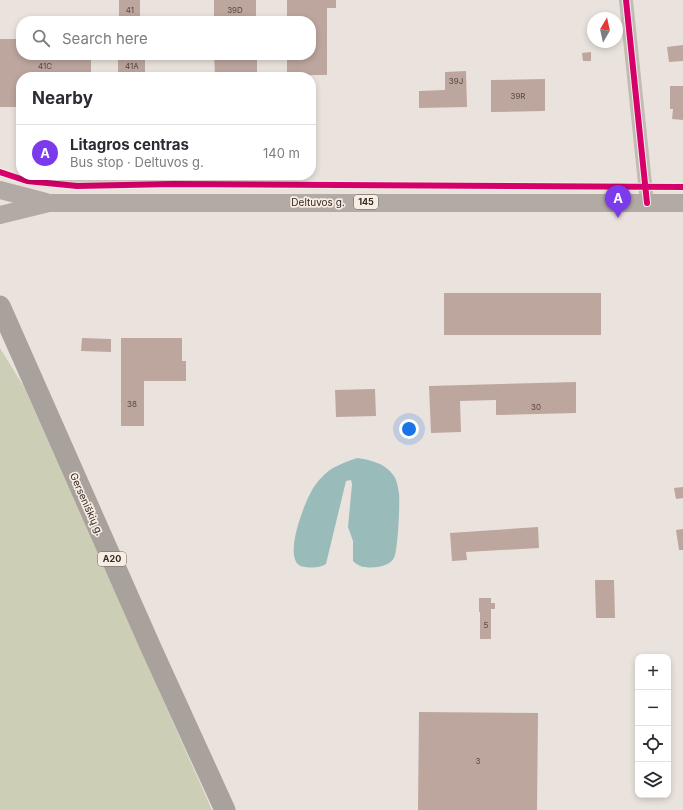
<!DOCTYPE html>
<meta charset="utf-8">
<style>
:root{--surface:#fff;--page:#f2f2f3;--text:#2b2b33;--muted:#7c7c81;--line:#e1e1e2;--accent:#7c3aed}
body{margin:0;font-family:Inter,sans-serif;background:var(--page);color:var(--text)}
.controls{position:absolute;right:12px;bottom:12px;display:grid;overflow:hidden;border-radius:8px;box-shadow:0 2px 6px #0003}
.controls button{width:36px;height:36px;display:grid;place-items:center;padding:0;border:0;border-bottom:1px solid var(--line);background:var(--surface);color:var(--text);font:20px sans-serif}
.compass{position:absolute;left:587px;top:12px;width:36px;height:36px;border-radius:50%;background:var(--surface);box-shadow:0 2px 6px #0003;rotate:9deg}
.you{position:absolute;left:409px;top:429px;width:14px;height:14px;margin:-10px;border:3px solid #fff;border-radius:50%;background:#1a73e8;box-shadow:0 0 0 6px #1a73e833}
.badge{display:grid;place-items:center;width:26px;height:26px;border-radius:50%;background:var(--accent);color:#fff;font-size:13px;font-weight:700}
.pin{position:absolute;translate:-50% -33px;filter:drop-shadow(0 1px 2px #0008)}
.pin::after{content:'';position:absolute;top:21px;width:14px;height:12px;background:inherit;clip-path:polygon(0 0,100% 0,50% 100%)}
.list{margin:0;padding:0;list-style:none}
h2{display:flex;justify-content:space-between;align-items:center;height:52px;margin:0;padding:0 16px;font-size:17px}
h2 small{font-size:13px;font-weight:400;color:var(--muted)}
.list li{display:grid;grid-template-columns:26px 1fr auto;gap:12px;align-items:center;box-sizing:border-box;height:56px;padding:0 16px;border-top:1px solid var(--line)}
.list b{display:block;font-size:15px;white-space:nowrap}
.list p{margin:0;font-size:13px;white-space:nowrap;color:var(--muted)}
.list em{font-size:13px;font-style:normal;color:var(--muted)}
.icon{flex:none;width:22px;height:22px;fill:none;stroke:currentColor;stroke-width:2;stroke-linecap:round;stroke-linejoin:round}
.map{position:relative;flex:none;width:683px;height:810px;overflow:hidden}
.search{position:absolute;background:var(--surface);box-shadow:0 2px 6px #0003;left:16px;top:16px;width:300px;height:44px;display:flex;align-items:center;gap:10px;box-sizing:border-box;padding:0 14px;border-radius:16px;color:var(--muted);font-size:15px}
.panel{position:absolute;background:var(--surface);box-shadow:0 2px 6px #0003;left:16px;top:72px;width:300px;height:108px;border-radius:16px}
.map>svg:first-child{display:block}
.green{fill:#cccfb6}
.water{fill:#99bcbb}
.building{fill:#bda69e}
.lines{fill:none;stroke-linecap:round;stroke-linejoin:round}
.minor{stroke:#c3bbb6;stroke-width:14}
.major{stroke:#b2aaa5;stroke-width:18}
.highway{stroke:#a9a29c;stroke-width:21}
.cycleway-casing{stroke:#f8ede3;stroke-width:8}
.cycleway{stroke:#d6006c;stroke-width:6}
.labels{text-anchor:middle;stroke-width:3.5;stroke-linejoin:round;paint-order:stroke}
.number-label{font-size:8px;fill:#564843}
.shield{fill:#f8ede3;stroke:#6e645e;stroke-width:1}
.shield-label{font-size:9px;font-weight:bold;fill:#332925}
.street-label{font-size:10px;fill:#332925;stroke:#f8ede3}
</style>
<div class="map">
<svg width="683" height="810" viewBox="0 0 683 810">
<rect width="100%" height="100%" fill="#eae3dd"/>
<!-- green -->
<polygon class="green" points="0,348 24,387 212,810 0,810"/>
<!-- water -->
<path class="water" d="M357,458C371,460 385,463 394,476C397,480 398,488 399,493C400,504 398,550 394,558C388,568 370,569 360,566C358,565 355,563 353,561V541L348,527L352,484L351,480L346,481L326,564C319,568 314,568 305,567C280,566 303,507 310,494C313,487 319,480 324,475C333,466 346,462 357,458Z"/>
<!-- building -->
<g class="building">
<rect x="119" y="0" width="21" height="21"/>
<rect x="214" y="0" width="42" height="21"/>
<polygon points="287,0 336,0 336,8 327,8 327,75 287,75 287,55 311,55 311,21 287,21"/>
<polygon points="0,39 21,39 21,55 91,55 91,77 21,77 21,107 0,107"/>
<polygon points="683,45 683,61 669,62 667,47"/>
<polygon points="591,52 591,61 583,61 582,53"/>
<rect x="118" y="55" width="27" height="22"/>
<polygon points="214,55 257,55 257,74 215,75"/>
<polygon points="466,71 467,107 419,108 419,91 445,90 445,72"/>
<polygon points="545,79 545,111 491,112 491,80"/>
<polygon points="670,86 683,86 683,120 672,119 673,109 670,109"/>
<rect x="444" y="293" width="157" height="42"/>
<polygon points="82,338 111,339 111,352 81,351"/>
<polygon points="121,338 182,338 182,361 186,361 186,381 144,381 144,426 121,426"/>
<polygon points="576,382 576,413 496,415 496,400 460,401 461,432 431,433 429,386"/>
<polygon points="375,389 376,416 336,417 335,390"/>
<polygon points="683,487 683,498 676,499 674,488"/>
<polygon points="538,527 539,548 466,552 467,560 452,561 450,533"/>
<polygon points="683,529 683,550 679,550 676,530"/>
<polygon points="595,580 614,580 615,618 596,618"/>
<polygon points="479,598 491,598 491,603 495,603 495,609 491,609 491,639 480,639 480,612 479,612"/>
<polygon points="419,712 538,713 537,810 418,810"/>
</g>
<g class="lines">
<!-- minor -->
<polyline class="minor" points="626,0 647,203"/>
<!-- major -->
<g class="major">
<polyline points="0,190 46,202"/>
<polyline points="0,215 49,203 683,203"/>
</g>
<!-- highway -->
<polyline class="highway" points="0,306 152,650 225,810"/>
<defs>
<g id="cycleway">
<polyline points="626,0 647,203"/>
<polyline points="0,172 27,181 77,186 173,184 683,187"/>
</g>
</defs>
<!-- cycleway casing -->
<use href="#cycleway" class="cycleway-casing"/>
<!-- cycleway -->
<use href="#cycleway" class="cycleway"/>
</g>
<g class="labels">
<!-- number labels -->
<g class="number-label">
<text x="130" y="13">41</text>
<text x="235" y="13">39D</text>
<text x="45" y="69">41C</text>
<text x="132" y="69">41A</text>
<text x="456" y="84">39J</text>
<text x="518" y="99">39R</text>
<text x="132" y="407">38</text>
<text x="536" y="410">30</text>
<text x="486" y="628">5</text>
<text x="478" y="764">3</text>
</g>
<!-- shield labels -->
<g class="shield">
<rect x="354" y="195" width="24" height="14" rx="3"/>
<rect x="98" y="552" width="28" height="14" rx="3"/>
</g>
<g class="shield-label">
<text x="366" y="205">145</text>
<text x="112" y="562">A20</text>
</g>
<!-- street labels -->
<g class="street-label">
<text x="318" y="206">Deltuvos g.</text>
<text transform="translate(87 504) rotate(66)" y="4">Gerseniškių g.</text>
</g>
</g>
</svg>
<div class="controls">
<button>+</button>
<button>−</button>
<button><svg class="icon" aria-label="locate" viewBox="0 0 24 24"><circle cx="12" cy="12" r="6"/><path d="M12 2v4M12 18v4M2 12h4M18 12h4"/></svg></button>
<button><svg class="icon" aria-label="layers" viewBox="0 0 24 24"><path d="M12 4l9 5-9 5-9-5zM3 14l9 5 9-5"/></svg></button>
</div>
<svg class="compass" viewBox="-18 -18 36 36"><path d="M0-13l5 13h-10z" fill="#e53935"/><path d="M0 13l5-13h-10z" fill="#7c7c81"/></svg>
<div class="you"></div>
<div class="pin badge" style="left:618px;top:218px">A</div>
<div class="search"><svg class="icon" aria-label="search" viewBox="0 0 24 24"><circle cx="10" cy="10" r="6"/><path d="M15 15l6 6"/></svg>Search here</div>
<section class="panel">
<h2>Nearby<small></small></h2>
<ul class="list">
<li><span class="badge">A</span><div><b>Litagros centras</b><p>Bus stop · Deltuvos g.</p></div><em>140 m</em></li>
</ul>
</section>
</div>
